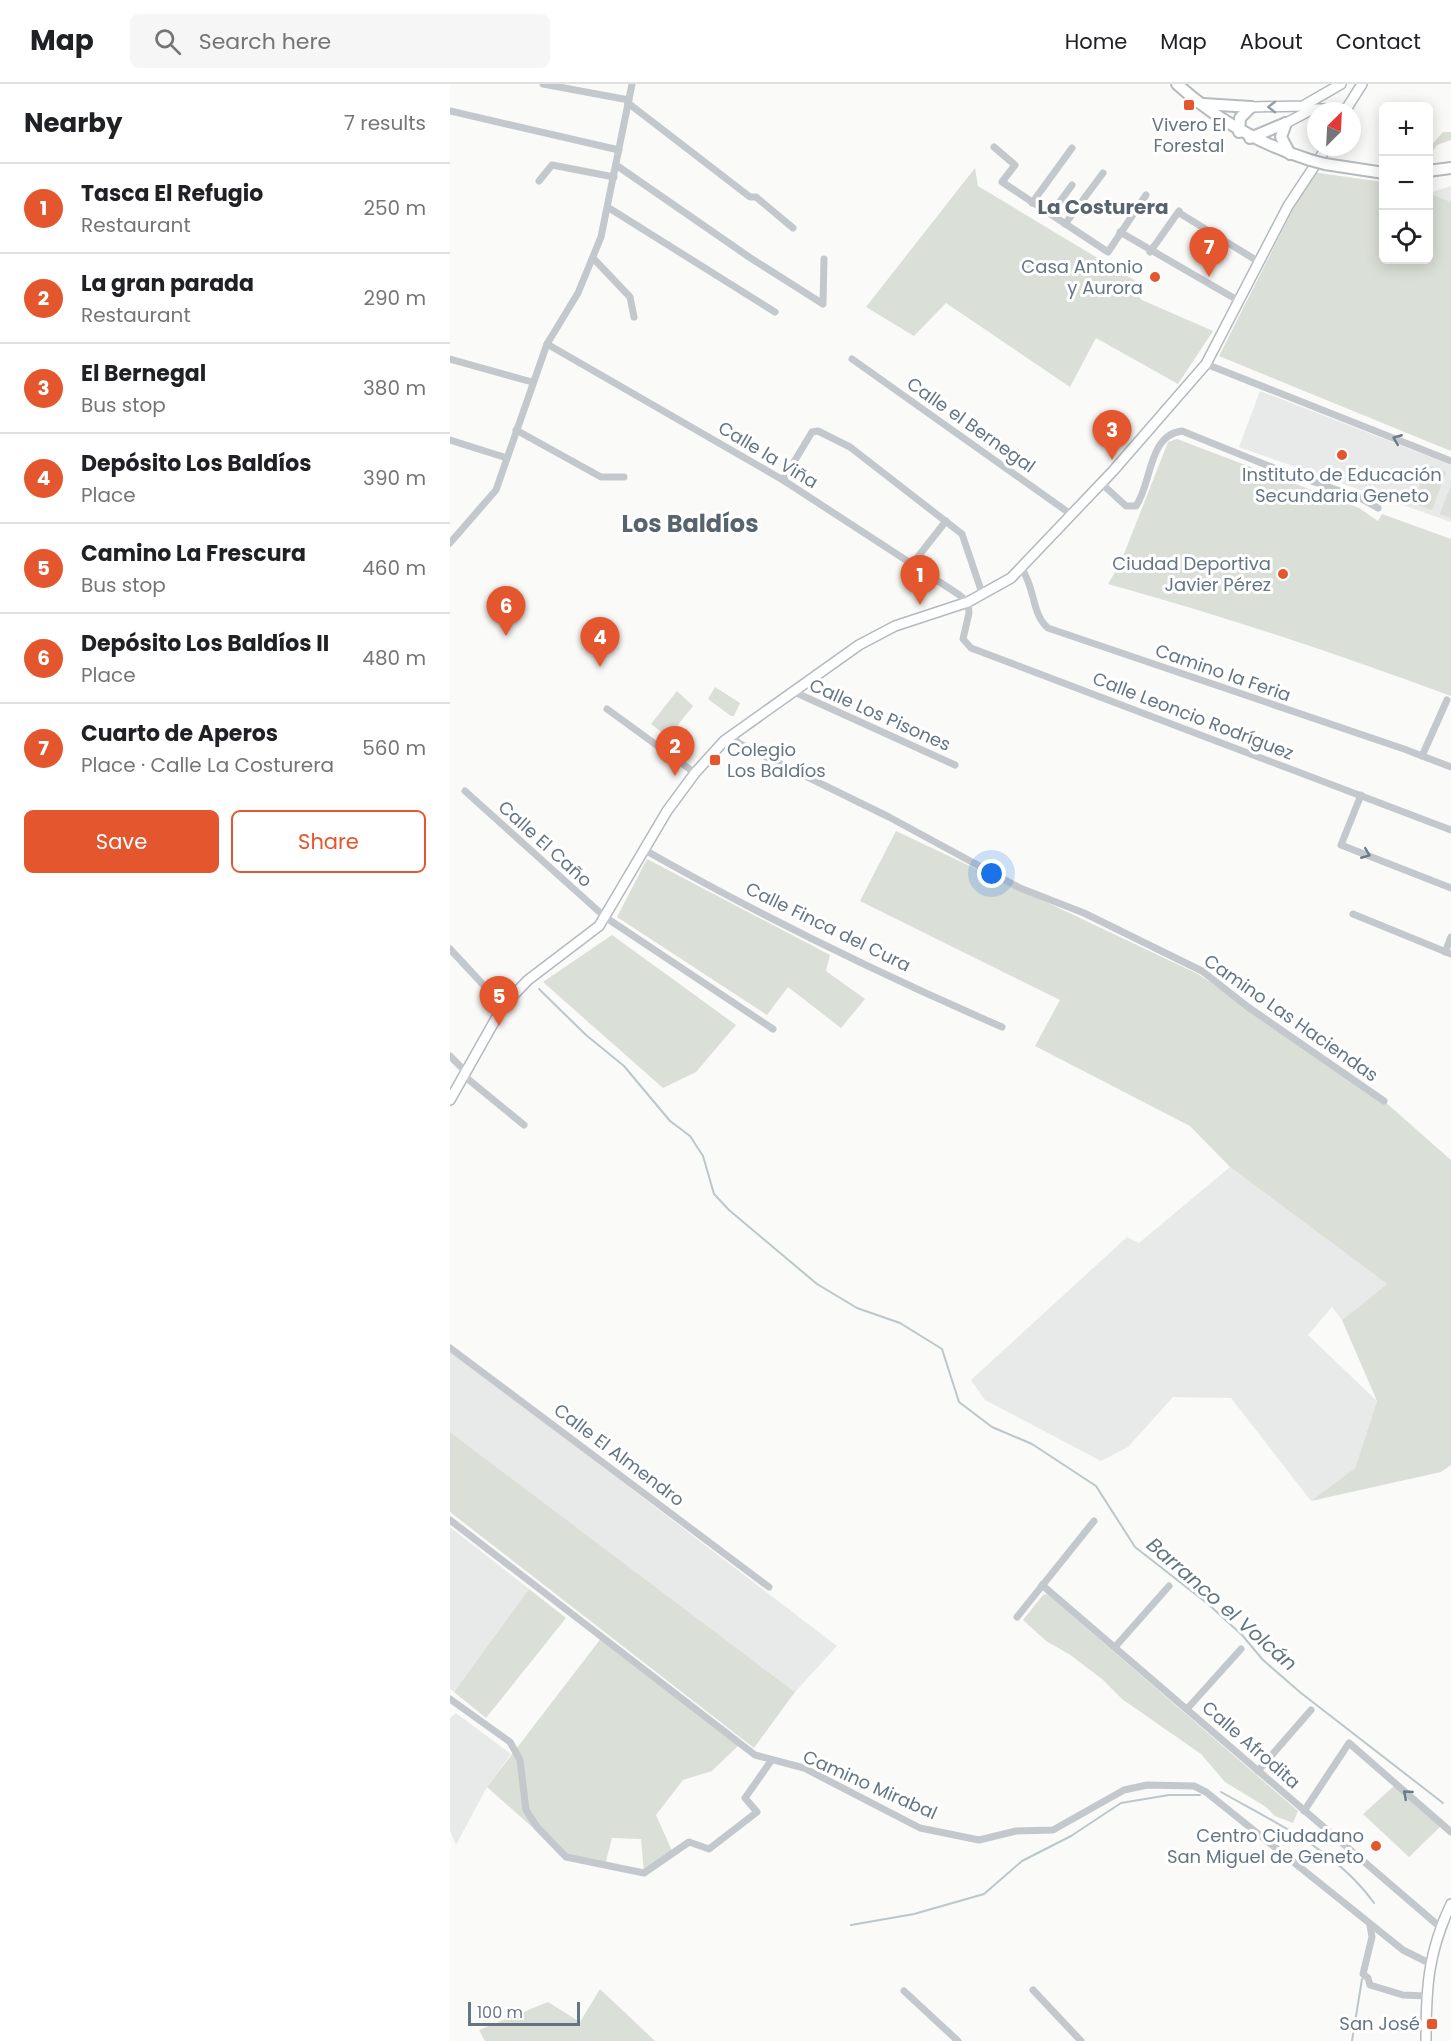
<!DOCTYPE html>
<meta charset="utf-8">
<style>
:root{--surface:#fff;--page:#f6f6f6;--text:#202124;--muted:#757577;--line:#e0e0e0;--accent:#e4572e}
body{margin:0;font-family:Poppins,sans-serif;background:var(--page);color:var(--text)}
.controls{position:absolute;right:18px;top:18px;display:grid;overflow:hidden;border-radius:9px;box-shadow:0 3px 15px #0003}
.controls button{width:54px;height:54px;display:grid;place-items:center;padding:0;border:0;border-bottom:2px solid var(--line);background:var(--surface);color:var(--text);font:30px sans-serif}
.compass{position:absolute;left:857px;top:18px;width:54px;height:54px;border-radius:50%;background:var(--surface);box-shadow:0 3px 15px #0003;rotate:24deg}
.scale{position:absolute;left:18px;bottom:15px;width:112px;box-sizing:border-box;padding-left:6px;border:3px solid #657683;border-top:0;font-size:16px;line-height:21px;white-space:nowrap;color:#657683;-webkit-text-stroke:4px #fff;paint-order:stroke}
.you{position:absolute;left:542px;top:790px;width:21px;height:21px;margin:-15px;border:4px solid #fff;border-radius:50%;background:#1a73e8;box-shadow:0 0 0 9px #1a73e833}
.badge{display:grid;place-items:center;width:39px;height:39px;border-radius:50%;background:var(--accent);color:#fff;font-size:20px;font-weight:700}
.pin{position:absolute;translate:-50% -50px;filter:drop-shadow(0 2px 3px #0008)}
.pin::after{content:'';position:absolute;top:32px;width:21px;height:18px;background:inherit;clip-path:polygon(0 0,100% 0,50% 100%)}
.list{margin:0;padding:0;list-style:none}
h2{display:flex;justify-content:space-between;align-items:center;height:78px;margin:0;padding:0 24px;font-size:26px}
h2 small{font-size:20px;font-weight:400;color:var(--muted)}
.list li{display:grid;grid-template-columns:39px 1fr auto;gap:18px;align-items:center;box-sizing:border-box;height:90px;padding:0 24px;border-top:2px solid var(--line)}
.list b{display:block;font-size:22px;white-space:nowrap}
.list p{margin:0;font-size:20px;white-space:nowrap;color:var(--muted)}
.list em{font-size:20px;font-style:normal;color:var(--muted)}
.actions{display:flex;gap:12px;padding:18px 24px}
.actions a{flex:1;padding:14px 0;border:2px solid var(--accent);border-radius:9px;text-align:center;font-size:21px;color:var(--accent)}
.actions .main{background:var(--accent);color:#fff}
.icon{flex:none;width:33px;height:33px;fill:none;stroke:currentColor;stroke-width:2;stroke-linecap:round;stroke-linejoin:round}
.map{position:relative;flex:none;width:1001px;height:1957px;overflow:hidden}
header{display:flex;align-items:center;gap:36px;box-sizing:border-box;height:84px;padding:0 30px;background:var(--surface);border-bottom:2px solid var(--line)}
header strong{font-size:28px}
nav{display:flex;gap:33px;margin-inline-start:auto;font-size:21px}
.search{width:420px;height:54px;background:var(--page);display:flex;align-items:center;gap:15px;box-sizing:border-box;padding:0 21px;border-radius:9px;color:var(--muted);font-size:22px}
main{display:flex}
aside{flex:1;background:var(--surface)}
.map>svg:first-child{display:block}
.built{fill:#e8e9e9}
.green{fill:#dadfd7}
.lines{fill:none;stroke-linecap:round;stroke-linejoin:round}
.stream{stroke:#bbc7cb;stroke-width:2}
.secondary-casing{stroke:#b3babf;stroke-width:12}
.primary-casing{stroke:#b5babe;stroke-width:14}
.minor{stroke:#c3c8cc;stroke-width:7}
.secondary{stroke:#fff;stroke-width:9}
.primary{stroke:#fff;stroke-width:10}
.primary-bridge-casing{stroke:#b5babe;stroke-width:14;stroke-linecap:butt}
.primary-bridge{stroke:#fff;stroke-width:10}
.oneway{stroke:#939fa8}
.oneway2{stroke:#6a7a87}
.poi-dot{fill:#e4572e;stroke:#fff;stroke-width:2}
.labels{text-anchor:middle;stroke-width:6;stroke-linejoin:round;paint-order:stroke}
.poi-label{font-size:18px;fill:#657683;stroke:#fff;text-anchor:end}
.street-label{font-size:18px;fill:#657683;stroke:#fff}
.neighbourhood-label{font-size:20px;font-weight:bold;fill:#57646e;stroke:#fff}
.water-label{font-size:20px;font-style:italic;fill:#60757c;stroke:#fff}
.district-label{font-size:24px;font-weight:bold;fill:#57646e;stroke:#fff}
</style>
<header>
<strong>Map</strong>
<div class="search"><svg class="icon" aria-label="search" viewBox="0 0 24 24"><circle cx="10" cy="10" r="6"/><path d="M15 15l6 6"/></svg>Search here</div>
<nav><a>Home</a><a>Map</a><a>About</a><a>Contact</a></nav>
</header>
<main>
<aside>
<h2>Nearby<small>7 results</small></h2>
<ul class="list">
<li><span class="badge">1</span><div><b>Tasca El Refugio</b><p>Restaurant</p></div><em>250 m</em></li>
<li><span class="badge">2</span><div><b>La gran parada</b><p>Restaurant</p></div><em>290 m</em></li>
<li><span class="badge">3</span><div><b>El Bernegal</b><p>Bus stop</p></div><em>380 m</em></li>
<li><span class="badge">4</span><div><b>Depósito Los Baldíos</b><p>Place</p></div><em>390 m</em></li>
<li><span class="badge">5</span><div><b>Camino La Frescura</b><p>Bus stop</p></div><em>460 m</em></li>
<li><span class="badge">6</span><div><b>Depósito Los Baldíos II</b><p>Place</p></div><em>480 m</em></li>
<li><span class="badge">7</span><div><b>Cuarto de Aperos</b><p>Place · Calle La Costurera</p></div><em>560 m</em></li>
</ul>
<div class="actions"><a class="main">Save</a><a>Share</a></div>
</aside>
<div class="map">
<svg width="1001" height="1957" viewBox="0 0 1001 1957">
<rect width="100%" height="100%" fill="#fafaf8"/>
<!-- built -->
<g class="built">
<polygon points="1001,102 1001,118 979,109"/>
<polygon points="810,307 1001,381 1001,438 789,363"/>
<polygon points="780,1083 937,1200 892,1236 882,1223 858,1251 927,1317 905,1384 861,1417 781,1314 723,1313 678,1363 651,1377 535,1316 521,1296 677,1153 689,1159"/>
<polygon points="0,1266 387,1562 345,1608 0,1348"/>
<polygon points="0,1443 79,1505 4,1608 0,1605"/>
<polygon points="6,1629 61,1670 37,1703 6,1761 0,1746 0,1634"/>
</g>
<!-- green -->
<g class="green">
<polygon points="993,48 1001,48 1001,56 987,61 979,73 979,64"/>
<polygon points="525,84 528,102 689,199 684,208 692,216 763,247 728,300 646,254 620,303 496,219 464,252 416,223"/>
<polygon points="862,88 933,98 934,176 978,176 979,109 1001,118 1001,367 769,272"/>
<path d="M727,355L909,424L928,437L932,430L1001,455V612C888,570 774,532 658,500L670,480L718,358Z"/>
<polygon points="977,381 996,388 982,426 963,419"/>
<polygon points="1001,401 1001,434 990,430"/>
<polygon points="265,603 290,619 284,632 281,632 258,615"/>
<polygon points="227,607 243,622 218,653 201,640"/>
<polygon points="446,747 748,890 934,1017 1001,1076 1001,1381 991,1388 861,1417 905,1384 927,1317 892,1236 937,1200 780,1083 740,1042 585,962 610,916 410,817"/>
<polygon points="197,775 380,871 376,887 415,915 391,944 338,903 317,931 167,833"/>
<polygon points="162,851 286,941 246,988 213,1004 93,898"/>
<polygon points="0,1348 345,1608 304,1664 0,1428"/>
<polygon points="79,1505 116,1534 36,1634 4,1608"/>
<polygon points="597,1510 848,1727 843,1739 825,1732 816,1723 775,1698 751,1670 672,1615 652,1595 619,1570 596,1557 573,1536 593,1511"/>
<polygon points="152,1553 290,1660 262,1687 233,1696 206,1731 223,1769 194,1789 191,1755 162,1754 155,1781 116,1773 37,1703"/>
<polygon points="944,1702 992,1741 959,1773 913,1730"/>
<polygon points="150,1905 205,1957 35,1957 29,1946 98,1918 130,1938"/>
</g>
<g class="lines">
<!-- stream -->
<g class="stream">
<polyline points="89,905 136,951 174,982 220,1037 240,1052 253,1072 264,1110 279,1126 367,1200 407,1224 450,1239 492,1265 509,1318 542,1343 582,1360 646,1402 685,1463 758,1520 792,1551 813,1576 851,1609 993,1719"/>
<path d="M771,1708C826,1739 887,1767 924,1819"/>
<polyline points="401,1841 464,1830 534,1810 572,1777 621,1752 671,1719 719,1711 750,1711"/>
<polyline points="902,1957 912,1895"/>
</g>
<defs>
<g id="secondary">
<polyline points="801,23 853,22 891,0"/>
<polyline points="895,27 912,0"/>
<polyline points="836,39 863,25 896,25"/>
<polyline points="0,1016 53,922 78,896 149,842 217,727 245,689 274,657 409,561 445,542 518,518 561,494 663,387 756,280 838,122 877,63"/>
<path d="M976,1957C976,1904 978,1868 1001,1820"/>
</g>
<g id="primary">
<path d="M727,0C767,36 809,60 860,76"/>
<polyline points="753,20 801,23"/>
<polyline points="836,39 831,53 840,70"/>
<polyline points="789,48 790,34 801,23"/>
<polyline points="800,54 836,39"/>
<polyline points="875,80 934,89"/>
<polyline points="978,87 1001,84"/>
</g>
</defs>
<!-- secondary casing -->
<use href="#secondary" class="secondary-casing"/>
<!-- primary casing -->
<use href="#primary" class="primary-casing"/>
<!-- minor -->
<g class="minor">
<polyline points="93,0 179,16"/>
<polyline points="178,19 300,113 306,113 343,144"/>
<polyline points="0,27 169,66"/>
<polyline points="544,63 565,81 552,98 658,168 696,111"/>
<polyline points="166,81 299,173 373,220 374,175"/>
<polyline points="89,97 102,81 164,93"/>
<polyline points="582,119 622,64"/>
<polyline points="159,124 325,228"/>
<polyline points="601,130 622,101"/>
<polyline points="731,130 809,178"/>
<polyline points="615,140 653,89"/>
<polyline points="670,148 789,217"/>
<polyline points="700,168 729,127"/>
<polyline points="143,174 180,213 184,233"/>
<polyline points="97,260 333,396 508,510 518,518 519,529 513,555 521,564 1001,746"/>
<polyline points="0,275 82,298"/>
<polyline points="402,275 622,431"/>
<polyline points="756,280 1001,377"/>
<polyline points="66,346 151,393 174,393"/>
<polyline points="0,356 57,374"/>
<polyline points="333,396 362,348 368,347 400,363 512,450 532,509"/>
<path d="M651,399L676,422H686C702,399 698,351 732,347L824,384L910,414L928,424"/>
<polyline points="0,459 46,406 97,260 128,209 151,153 182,0"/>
<polyline points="463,479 496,437"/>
<path d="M572,485C585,504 582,531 598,544L954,665L1001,683"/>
<polyline points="342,607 505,681"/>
<polyline points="157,625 245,689"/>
<polyline points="281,652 290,660 439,733 570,804 634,829 752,887 798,923 934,1017"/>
<polyline points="972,672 997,616"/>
<polyline points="15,707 155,833 323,945"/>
<polyline points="911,711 891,761 1001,804"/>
<path d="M193,765C309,831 430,890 552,943"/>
<polyline points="903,830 1001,870"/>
<polyline points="0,865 53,922"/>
<polyline points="995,868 1001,853"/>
<polyline points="0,972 15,987"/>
<polyline points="13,991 74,1041"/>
<polyline points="0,1264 319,1503"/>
<polyline points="0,1436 305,1671 354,1684 470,1744 529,1756 566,1747 603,1746 674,1706 697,1701 744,1702 756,1708 953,1866 979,1879"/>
<polyline points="592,1501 990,1843"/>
<polyline points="567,1533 644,1437"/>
<polyline points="665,1563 719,1502"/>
<polyline points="0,1615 60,1658 70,1676 76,1726 87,1743 116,1773 194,1789 239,1758 259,1765 307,1728 295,1714 321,1677"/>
<polyline points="737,1625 791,1565"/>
<polyline points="808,1687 861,1626"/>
<polyline points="854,1727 899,1659 1001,1748"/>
<polyline points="920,1841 922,1853 913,1890 918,1894 920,1901 953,1911 976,1912"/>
<polyline points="583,1906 631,1957"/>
<polyline points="454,1907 508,1957"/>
</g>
<!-- secondary -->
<use href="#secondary" class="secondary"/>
<!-- primary -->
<use href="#primary" class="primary"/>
<defs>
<polyline id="primary-bridge" points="860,76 875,80"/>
</defs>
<!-- primary-bridge casing -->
<use href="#primary-bridge" class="primary-bridge-casing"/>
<!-- primary-bridge -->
<use href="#primary-bridge" class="primary-bridge"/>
</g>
<!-- one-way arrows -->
<defs><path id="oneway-chevron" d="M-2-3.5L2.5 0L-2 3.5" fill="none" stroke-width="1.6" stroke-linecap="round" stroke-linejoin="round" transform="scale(1.5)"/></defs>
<use class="oneway" href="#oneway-chevron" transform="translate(822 23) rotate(-180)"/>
<g class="oneway2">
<use href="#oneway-chevron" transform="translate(947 355) rotate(-158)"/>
<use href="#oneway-chevron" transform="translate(916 770) rotate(22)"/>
<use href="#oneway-chevron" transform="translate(957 1710) rotate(-139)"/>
</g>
<!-- markers -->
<g class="poi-dot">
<rect x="733" y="15" width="12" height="12" rx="3"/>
<circle cx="705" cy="193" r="6"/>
<circle cx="892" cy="371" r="6"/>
<circle cx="833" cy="490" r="6"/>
<rect x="259" y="670" width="12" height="12" rx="3"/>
<circle cx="926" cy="1762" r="6"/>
<rect x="976" y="1934" width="12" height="12" rx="3"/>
</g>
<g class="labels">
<!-- poi labels -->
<g class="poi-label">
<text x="739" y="47" text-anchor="middle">Vivero El<tspan x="739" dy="21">Forestal</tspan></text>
<text x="693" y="189">Casa Antonio<tspan x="693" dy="21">y Aurora</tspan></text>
<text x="892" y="397" text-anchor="middle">Instituto de Educación<tspan x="892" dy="21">Secundaria Geneto</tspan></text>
<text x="821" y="486">Ciudad Deportiva<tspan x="821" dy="21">Javier Pérez</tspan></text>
<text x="277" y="672" text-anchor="start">Colegio<tspan x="277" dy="21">Los Baldíos</tspan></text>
<text x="914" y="1758">Centro Ciudadano<tspan x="914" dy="21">San Miguel de Geneto</tspan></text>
<text x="970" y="1946">San José</text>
</g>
<!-- street labels -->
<g class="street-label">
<text transform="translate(521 341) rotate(35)" y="6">Calle el Bernegal</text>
<text transform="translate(318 371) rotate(31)" y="6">Calle la Viña</text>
<text transform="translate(773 589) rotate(19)" y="6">Camino la Feria</text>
<text transform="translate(430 631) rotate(24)" y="6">Calle Los Pisones</text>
<text transform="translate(743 632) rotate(21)" y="6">Calle Leoncio Rodríguez</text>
<text transform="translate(95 760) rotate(42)" y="6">Calle El Caño</text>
<text transform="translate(378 843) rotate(26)" y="6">Calle Finca del Cura</text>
<text transform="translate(841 934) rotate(35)" y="6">Camino Las Haciendas</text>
<text transform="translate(169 1371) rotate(37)" y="6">Calle El Almendro</text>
<text transform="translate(801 1661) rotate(41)" y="6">Calle Afrodita</text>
<text transform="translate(420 1701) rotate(24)" y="6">Camino Mirabal</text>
</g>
<!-- neighbourhood labels -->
<g class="neighbourhood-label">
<text x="653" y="130">La Costurera</text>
</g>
<!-- water labels -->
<g class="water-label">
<text transform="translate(772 1520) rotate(41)" y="7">Barranco el Volcán</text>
</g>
<!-- district labels -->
<g class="district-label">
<text x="240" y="448">Los Baldíos</text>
</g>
</g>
</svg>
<div class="controls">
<button>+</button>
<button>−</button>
<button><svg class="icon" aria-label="locate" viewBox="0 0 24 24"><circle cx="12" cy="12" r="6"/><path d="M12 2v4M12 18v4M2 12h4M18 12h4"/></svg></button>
</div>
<svg class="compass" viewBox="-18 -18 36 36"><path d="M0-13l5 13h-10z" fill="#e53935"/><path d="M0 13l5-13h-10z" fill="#757577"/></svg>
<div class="scale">100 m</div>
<div class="you"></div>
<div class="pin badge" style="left:470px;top:521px">1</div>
<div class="pin badge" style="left:225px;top:692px">2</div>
<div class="pin badge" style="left:662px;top:376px">3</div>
<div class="pin badge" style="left:150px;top:583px">4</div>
<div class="pin badge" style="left:49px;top:942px">5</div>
<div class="pin badge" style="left:56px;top:552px">6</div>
<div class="pin badge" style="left:759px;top:193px">7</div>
</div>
</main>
